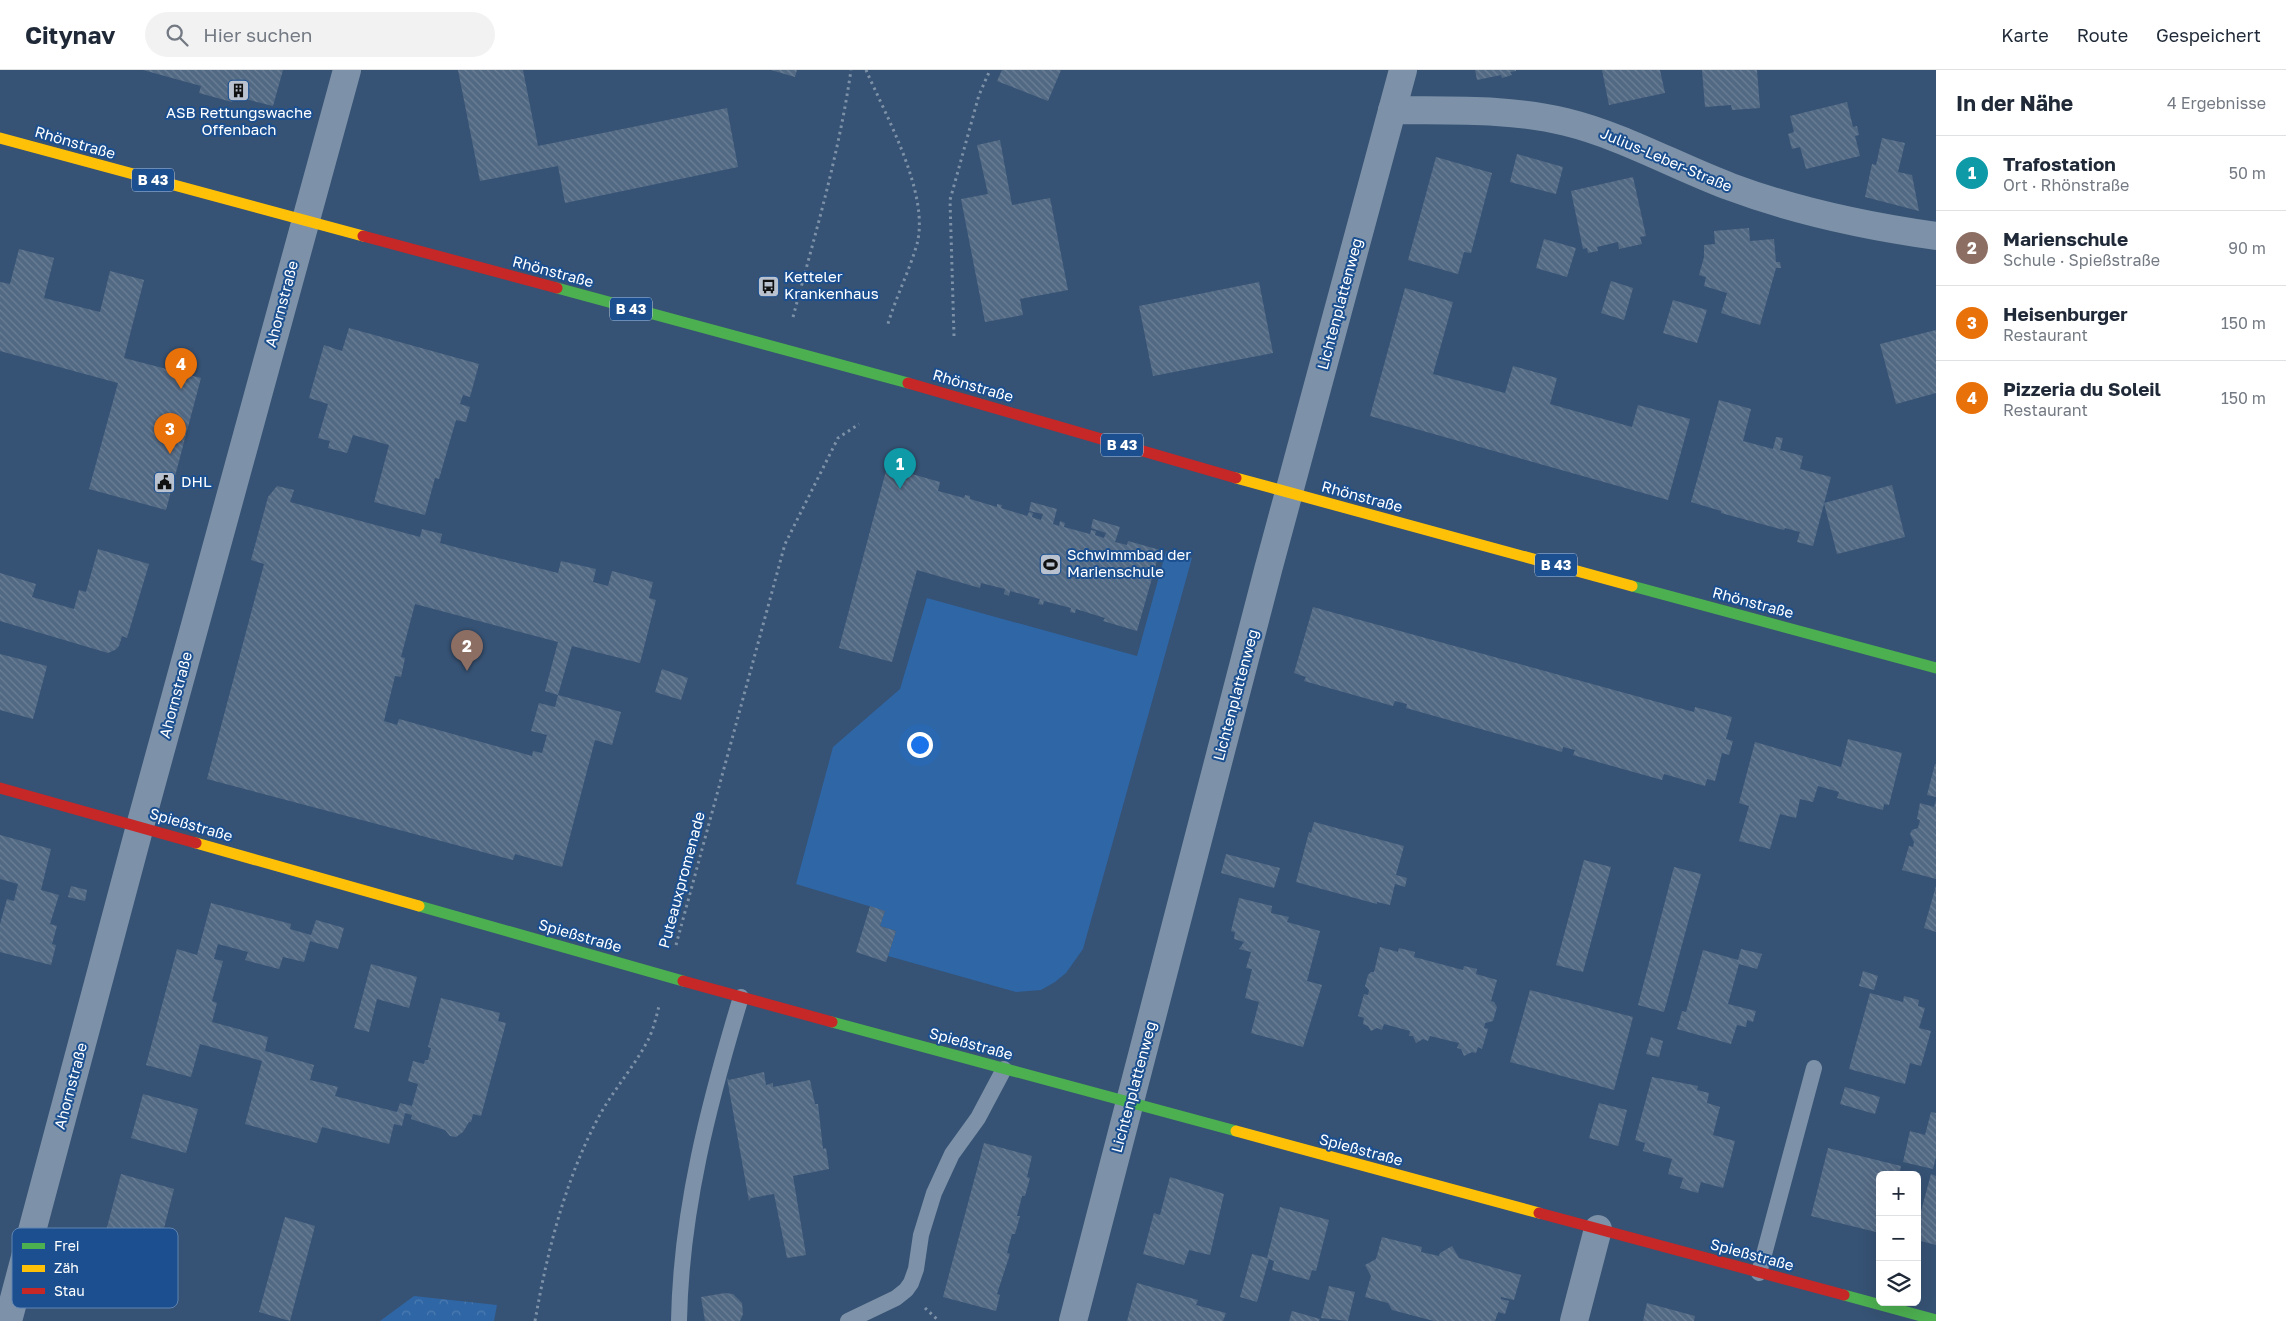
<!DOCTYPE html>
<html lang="de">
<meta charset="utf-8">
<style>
:root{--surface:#fff;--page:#f2f2f3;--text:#1f2937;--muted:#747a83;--line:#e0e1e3;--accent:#646e7b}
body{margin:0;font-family:"Golos Text",sans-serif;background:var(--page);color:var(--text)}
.controls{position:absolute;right:15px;bottom:15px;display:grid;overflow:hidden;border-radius:8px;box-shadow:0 5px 20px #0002}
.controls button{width:45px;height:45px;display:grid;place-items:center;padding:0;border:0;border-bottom:1px solid var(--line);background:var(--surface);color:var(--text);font:25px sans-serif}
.you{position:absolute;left:919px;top:674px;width:18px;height:18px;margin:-12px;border:4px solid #fff;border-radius:50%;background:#1a73e8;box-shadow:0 0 0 8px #1a73e833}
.badge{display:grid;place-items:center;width:32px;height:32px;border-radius:50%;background:var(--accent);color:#fff;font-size:16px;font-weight:700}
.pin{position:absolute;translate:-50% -41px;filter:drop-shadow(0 1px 2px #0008)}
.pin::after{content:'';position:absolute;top:26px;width:18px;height:15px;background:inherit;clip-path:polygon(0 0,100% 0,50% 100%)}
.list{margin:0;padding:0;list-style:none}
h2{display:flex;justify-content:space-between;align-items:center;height:65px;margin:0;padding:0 20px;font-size:21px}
h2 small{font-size:16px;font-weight:400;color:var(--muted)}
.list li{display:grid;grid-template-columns:32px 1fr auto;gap:15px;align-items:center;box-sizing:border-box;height:75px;padding:0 20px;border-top:1px solid var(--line)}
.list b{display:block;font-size:19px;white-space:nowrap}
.list p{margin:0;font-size:16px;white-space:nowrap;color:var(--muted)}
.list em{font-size:16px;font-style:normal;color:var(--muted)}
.icon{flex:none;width:28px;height:28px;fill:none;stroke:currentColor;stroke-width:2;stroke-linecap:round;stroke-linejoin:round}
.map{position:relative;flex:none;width:1936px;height:1251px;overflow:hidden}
header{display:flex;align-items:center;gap:30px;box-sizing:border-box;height:70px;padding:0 25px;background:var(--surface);border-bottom:1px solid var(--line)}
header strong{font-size:24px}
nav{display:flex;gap:28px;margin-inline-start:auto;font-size:18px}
.search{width:350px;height:45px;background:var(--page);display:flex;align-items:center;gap:12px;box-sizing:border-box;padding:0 18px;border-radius:28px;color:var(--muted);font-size:19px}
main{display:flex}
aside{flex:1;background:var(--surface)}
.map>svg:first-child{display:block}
.grass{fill:#2f66a5}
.park{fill:url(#park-crowns)}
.building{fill:url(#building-back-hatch);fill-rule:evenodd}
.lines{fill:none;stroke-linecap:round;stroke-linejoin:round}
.path{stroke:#7d92a8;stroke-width:3;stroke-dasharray:2.5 4;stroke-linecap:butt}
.lane{stroke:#7d92a8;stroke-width:16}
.street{stroke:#7d92a8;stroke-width:28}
.fast{stroke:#4caf50;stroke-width:11}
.slow{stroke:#ffc107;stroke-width:11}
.jam{stroke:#c62828;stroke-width:11}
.labels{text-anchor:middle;stroke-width:4;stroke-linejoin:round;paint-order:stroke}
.shield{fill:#1b4f8f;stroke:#bbcadd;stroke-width:1}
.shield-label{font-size:14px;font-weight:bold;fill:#fff}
.poi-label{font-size:15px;fill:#fff;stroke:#1b4f8f;text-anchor:start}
.street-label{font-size:15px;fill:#fff;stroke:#1b4f8f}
.key{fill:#1b4f8f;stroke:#5f84b1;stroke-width:1}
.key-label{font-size:14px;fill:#fff}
</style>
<header>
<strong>Citynav</strong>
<div class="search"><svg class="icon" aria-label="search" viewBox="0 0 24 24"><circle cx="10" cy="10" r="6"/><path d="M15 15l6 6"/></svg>Hier suchen</div>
<nav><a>Karte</a><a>Route</a><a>Gespeichert</a></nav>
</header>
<main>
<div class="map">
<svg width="1936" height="1251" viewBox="0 0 1936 1251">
<defs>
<pattern id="park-crowns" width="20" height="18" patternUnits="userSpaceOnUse" patternTransform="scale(1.25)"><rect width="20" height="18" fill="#2f66a5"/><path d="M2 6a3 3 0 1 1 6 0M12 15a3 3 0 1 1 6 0" fill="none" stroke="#4e7db2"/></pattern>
<pattern id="building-back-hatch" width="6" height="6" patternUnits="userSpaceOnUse" patternTransform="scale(1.25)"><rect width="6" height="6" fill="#526984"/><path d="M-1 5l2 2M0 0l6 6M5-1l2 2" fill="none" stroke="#6c8096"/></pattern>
</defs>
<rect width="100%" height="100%" fill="#365274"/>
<!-- grass -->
<polygon class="grass" points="1166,481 1192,488 1083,879 1066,903 1055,912 1041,920 1016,922 888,886 896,861 880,856 885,841 796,814 833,677 900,619 927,528 1137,586"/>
<!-- park -->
<polygon class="park" points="414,1226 497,1235 494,1251 380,1251"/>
<!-- building -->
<g class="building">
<polygon points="143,0 283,0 273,36 234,26 232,32 199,23 201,16"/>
<polygon points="458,0 523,0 538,76 727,38 738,97 565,133 558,96 480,111"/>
<polygon points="771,0 797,0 795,7"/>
<polygon points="1002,0 1061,0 1048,31 997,11"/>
<polygon points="1475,0 1516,0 1516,1 1510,2 1512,5 1502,8 1501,5 1477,10"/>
<polygon points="1602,0 1660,0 1665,23 1609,35"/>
<polygon points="1702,0 1757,0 1760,38 1732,40 1731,35 1705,37"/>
<polygon points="1847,32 1853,57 1857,56 1859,65 1855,66 1860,86 1806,99 1800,77 1792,79 1788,64 1794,62 1790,46"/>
<polygon points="1882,68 1905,73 1898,102 1912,105 1919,141 1865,127 1872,94 1876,95"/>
<polygon points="1000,70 1012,135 1050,128 1068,220 1020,229 1023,245 985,252 961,129 988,124 977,75"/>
<polygon points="1517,84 1563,97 1556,124 1510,112"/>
<polygon points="1436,87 1492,103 1471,183 1464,182 1458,204 1408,190"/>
<polygon points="1633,107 1646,166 1640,167 1642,174 1619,179 1618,172 1597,177 1598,181 1588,183 1587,178 1583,179 1571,121"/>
<polygon points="1749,158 1750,171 1774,169 1776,192 1780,192 1781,198 1776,198 1760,255 1721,243 1727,223 1704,216 1706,207 1699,205 1704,187 1704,175 1715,174 1714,161"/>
<polygon points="1544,169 1576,178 1567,207 1536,198"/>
<polygon points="19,179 54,188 44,228 100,242 110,201 144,210 124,288 201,308 166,440 89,419 118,313 0,281 0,212 10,214"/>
<polygon points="1611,211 1633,218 1624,250 1601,243"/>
<polygon points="1259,212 1273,283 1153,306 1139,236"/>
<polygon points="1405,218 1453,232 1433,304 1505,323 1513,296 1557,308 1550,334 1632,357 1638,335 1690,349 1668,430 1370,346"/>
<polygon points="1673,230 1707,240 1697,273 1663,263"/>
<polygon points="349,258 479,294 470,327 463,325 460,334 470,337 466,352 456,350 439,409 435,408 425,445 374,432 389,375 353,365 347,383 328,378 330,371 318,368 328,334 309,328 324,275 342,281"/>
<polygon points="1936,260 1936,323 1896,334 1880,274"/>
<polygon points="1719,330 1751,339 1743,371 1773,379 1776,367 1783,368 1780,380 1803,386 1800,399 1831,407 1813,476 1797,472 1800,462 1785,458 1784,460 1721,443 1721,441 1691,432"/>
<polygon points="887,397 940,412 938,421 964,428 965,425 970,426 970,429 997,437 997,434 1002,435 1001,438 1027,446 1029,442 1033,443 1032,447 1041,450 1043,444 1029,441 1031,432 1057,439 1053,454 1059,456 1060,451 1065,453 1064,457 1090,464 1091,460 1096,461 1095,465 1104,468 1106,463 1091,458 1093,449 1120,457 1115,472 1127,475 1128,471 1160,480 1137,561 1103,551 1105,548 1076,539 1075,543 1070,542 1071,538 1044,531 1043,535 1038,534 1040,529 1010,521 1009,526 1004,524 1005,519 981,513 980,518 917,500 892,592 839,578"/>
<polygon points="1892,415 1905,467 1837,484 1824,433"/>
<path d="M277,416L294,420L290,432L420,467L422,459L442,464L440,473L470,481L558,503L561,491L596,499L593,512L608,516L612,501L653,512L649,528L656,530L640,593L572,576L558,625L621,642L612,675L595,670L562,797L515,784L513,790L207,709L264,494L251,490L268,427ZM415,534L558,572L545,621L558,625L555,637L539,633L531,661L547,665L542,683L533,681L532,686L399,649L397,655L384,651L395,606L401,607L405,588L401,587Z"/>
<polygon points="98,479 149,494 127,568 122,566 119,576 115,580 108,583 0,551 0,503 36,514 32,527 74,539 79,520 86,522"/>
<polygon points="1313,537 1694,642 1695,637 1732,647 1726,669 1733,671 1729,685 1722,683 1715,711 1707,709 1705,716 1664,704 1662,710 1573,685 1575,680 1563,677 1562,682 1406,638 1407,634 1395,631 1393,636 1304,611 1306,607 1294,603"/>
<polygon points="0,584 47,596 33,649 0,640"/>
<polygon points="662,599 688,608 681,630 655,622"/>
<polygon points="1848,669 1902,683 1889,735 1884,734 1883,740 1837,728 1839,722 1818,716 1813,732 1800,729 1796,748 1780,744 1770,779 1739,771 1749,736 1739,733 1755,672 1841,697"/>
<polygon points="1935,694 1936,694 1936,727 1927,725"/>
<polygon points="1936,730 1936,809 1902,800 1909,776 1913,777 1914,772 1910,764 1912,760 1918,758 1920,750 1917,749 1920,733 1934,737"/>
<polygon points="1314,752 1404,776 1396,805 1407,808 1405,817 1395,814 1390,835 1377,832 1377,834 1296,812 1309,762 1311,763"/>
<polygon points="0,765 51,779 41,820 59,825 50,854 57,856 52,874 56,875 51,895 0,882 0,854 7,829 14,831 18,814 0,809"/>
<polygon points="1226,784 1280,798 1274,818 1221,803"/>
<polygon points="1584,790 1611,797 1583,902 1556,895"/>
<polygon points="1674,797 1701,804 1664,942 1638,935"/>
<polygon points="71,816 87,820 85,831 68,827"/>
<polygon points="1936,816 1936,862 1924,858"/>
<polygon points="1239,828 1272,836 1271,843 1289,847 1287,852 1320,861 1307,911 1322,915 1303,977 1251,963 1259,932 1245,928 1252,899 1246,898 1251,882 1239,879 1244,872 1234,869 1235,862 1231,861"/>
<polygon points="211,833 291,854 290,859 311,865 316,850 344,858 338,879 310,871 304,892 283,887 279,899 245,890 248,882 218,874 214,889 223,891 212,931 217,933 212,952 268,967 265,981 314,995 310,1010 338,1017 335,1026 397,1042 400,1033 412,1036 418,1014 408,1011 413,991 424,994 425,990 428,990 431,978 428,977 441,928 500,943 498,951 506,953 481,1046 473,1044 471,1052 469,1052 463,1062 456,1067 450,1066 445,1060 411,1049 412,1045 405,1043 402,1056 394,1054 389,1074 322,1057 317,1073 245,1054 262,991 200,974 191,1007 146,995 177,879 197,885"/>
<polygon points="870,836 885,841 880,856 896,861 886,892 856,882"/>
<polygon points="1380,877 1398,882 1399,878 1415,882 1414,887 1463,900 1464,896 1477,899 1476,904 1497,910 1491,931 1494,932 1497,937 1493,951 1485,953 1484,958 1488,959 1482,979 1478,977 1476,983 1472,982 1464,986 1461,979 1457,978 1459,973 1430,966 1428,971 1423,969 1416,973 1413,966 1409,966 1410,961 1384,954 1382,960 1377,958 1371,961 1368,956 1363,954 1364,948 1358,946 1364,924 1368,925 1369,920 1365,916 1368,905 1371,902 1374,902"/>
<polygon points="1741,879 1762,884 1757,899 1739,894 1728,934 1756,941 1753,952 1747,950 1746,957 1737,955 1731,974 1677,959 1682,941 1686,942 1703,880 1738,890"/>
<polygon points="371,894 417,907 409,938 377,929 369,962 354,958"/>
<polygon points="1863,901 1878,906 1874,920 1859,916"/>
<polygon points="1530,920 1633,947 1614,1020 1510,992"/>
<polygon points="1870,923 1903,932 1904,926 1919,930 1918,936 1925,938 1919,958 1931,961 1921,996 1910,993 1905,1014 1849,999"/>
<polygon points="1651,967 1663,971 1659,987 1646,984"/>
<polygon points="764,1002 766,1015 773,1013 773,1017 810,1010 815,1034 818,1034 823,1079 826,1078 829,1099 793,1106 806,1185 787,1188 774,1124 751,1128 749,1131 727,1008 729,1010"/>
<polygon points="1652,1007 1698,1016 1697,1020 1709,1023 1707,1033 1720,1037 1713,1065 1735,1071 1723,1118 1701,1112 1698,1123 1680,1118 1683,1108 1668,1104 1672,1089 1643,1081 1645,1073 1635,1070"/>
<polygon points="1845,1017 1880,1027 1875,1044 1840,1034"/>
<polygon points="143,1024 198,1039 186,1083 131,1068"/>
<polygon points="1599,1033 1627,1040 1618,1076 1589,1068"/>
<polygon points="1931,1042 1936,1043 1936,1087 1933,1099 1903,1092 1910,1061 1925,1065"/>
<polygon points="984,1073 1032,1086 1027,1107 1030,1108 1025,1126 1022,1126 1017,1146 1020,1146 1015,1164 1012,1164 1007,1183 1010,1184 997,1224 1000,1225 996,1241 943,1227"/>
<polygon points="1828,1078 1901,1096 1899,1105 1880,1105 1880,1163 1811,1146"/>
<polygon points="121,1104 174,1119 150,1213 96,1199"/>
<polygon points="1931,1104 1936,1106 1936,1175 1917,1170 1917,1156"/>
<polygon points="1170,1107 1224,1124 1210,1185 1189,1180 1184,1195 1143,1184 1154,1143 1160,1145"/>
<polygon points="1280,1137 1329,1150 1316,1201 1312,1200 1309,1210 1272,1200 1274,1191 1269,1189 1257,1232 1240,1227 1252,1184 1267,1188"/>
<polygon points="285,1147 315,1156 290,1251 259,1242"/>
<polygon points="1382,1167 1422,1177 1421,1182 1439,1186 1440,1183 1452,1176 1459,1188 1521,1205 1514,1230 1501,1227 1501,1229 1509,1231 1505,1244 1498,1242 1495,1251 1434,1251 1392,1240 1388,1233 1365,1227 1371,1206 1365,1195 1376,1189"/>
<polygon points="1137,1213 1198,1230 1196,1235 1226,1243 1223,1251 1127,1251"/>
<polygon points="1329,1216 1355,1222 1348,1251 1321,1248"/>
<polygon points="725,1223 733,1224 742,1233 743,1244 740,1251 705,1251 701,1227"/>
<polygon points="1647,1233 1695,1246 1694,1251 1643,1251"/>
<polygon points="1292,1241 1320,1249 1319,1251 1289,1251"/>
</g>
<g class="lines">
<!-- path -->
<g class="path">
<path d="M866,0C886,46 930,124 917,174C909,202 895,229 887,257"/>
<path d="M793,247C815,165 839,84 851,0"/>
<polyline points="954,266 950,130 979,25 990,0"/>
<polyline points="676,875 785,474 838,368 859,354"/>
<polyline points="925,1238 939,1251"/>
<path d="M535,1251C547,1183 564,1114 596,1052C610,1024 632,1000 647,972C653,961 656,948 659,936"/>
</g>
<!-- lane -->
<g class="lane">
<polyline points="1759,1203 1814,998"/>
<path d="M679,1251C681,1140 709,1033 741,927"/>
<polyline points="848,1251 896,1228 906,1220 911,1213 916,1199 921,1165 934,1123 952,1084 978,1048 1004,999"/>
</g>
<!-- street -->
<g class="street">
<path d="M1392,40C1450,41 1509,38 1566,52C1623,66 1675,96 1731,117C1798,142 1865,156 1936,166"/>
<polyline points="8,1251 140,756 347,0"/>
<polyline points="1073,1251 1268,500 1403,0"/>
<polyline points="1574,1251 1598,1159"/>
</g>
<!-- fast -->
<g class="fast">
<polyline points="557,218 908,313"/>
<polyline points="1632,516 1936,598"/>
<polyline points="419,836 683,911"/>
<polyline points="832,952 1236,1061"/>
<polyline points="1844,1225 1936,1250"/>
</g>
<!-- slow -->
<g class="slow">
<polyline points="0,68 363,166"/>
<polyline points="1236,408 1632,516"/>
<polyline points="196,773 419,836"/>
<polyline points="1236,1061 1539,1143"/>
</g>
<!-- jam -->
<g class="jam">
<polyline points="363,166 557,218"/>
<polyline points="908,313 1236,408"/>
<polyline points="0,718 196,773"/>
<polyline points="683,911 832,952"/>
<polyline points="1539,1143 1844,1225"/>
</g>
</g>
<!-- icons -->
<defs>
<symbol id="building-square" viewBox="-11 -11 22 22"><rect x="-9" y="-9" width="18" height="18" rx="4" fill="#b9c2ce" stroke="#1b4f8f"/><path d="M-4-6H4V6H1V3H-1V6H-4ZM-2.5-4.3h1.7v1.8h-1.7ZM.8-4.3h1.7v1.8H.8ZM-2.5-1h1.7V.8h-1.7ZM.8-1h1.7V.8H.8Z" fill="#111"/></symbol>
<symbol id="bus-square" viewBox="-11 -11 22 22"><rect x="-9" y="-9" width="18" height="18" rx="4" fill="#b9c2ce" stroke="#1b4f8f"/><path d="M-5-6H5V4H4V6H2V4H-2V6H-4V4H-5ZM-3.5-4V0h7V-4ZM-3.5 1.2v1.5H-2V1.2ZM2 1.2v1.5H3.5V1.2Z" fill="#111"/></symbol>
<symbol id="civic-square" viewBox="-11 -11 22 22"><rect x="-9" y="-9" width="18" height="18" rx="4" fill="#b9c2ce" stroke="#1b4f8f"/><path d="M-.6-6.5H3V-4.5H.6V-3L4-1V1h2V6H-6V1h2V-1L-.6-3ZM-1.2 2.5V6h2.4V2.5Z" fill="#111"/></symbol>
<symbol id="stadium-square" viewBox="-11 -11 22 22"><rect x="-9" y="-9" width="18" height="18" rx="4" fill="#b9c2ce" stroke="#1b4f8f"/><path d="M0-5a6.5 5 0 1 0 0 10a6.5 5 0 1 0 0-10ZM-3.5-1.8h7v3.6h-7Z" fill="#111"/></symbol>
</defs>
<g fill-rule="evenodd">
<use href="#building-square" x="226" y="8" width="25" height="25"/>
<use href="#bus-square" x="756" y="204" width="25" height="25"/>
<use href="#civic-square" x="152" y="400" width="25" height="25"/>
<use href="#stadium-square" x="1038" y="482" width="25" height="25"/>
</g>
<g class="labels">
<!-- shield labels -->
<g class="shield">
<rect x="132" y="98.5" width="42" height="23" rx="4"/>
<rect x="610" y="227.5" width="42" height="23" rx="4"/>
<rect x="1101" y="363.5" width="42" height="23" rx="4"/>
<rect x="1535" y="483.5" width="42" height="23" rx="4"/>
</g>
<g class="shield-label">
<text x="153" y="115">B 43</text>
<text x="631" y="244">B 43</text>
<text x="1122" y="380">B 43</text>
<text x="1556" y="500">B 43</text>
</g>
<!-- poi labels -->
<g class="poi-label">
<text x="239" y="48" text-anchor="middle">ASB Rettungswache<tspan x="239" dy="17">Offenbach</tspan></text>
<text x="784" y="212">Ketteler<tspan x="784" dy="17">Krankenhaus</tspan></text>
<text x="181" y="417">DHL</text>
<text x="1067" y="490">Schwimmbad der<tspan x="1067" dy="17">Marienschule</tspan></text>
</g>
<!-- street labels -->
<g class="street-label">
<text transform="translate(75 73) rotate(16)" y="5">Rhönstraße</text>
<text transform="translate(1666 90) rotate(23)" y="5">Julius-Leber-Straße</text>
<text transform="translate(553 202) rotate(15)" y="5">Rhönstraße</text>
<text transform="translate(282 234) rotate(-75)" y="5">Ahornstraße</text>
<text transform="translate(1340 234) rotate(-75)" y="5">Lichtenplattenweg</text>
<text transform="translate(973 316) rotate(16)" y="5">Rhönstraße</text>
<text transform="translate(1362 427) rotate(15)" y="5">Rhönstraße</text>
<text transform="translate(1753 533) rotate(15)" y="5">Rhönstraße</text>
<text transform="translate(176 625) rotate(-75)" y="5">Ahornstraße</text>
<text transform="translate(1236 625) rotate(-75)" y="5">Lichtenplattenweg</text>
<text transform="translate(191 755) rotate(16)" y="5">Spießstraße</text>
<text transform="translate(682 810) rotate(-75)" y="5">Puteauxpromenade</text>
<text transform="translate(580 866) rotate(16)" y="5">Spießstraße</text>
<text transform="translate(971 974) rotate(15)" y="5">Spießstraße</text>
<text transform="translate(71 1016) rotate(-75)" y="5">Ahornstraße</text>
<text transform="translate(1134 1017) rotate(-75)" y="5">Lichtenplattenweg</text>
<text transform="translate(1361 1080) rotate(15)" y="5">Spießstraße</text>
<text transform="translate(1752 1185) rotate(15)" y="5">Spießstraße</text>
</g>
</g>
<!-- legend -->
<rect x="12" y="1158" width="166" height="80" rx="8" class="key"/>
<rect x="22" y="1173" width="23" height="6" fill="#4caf50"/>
<rect x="22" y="1195" width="23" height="7" fill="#ffc107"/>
<rect x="22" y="1218" width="23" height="6" fill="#c62828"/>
<g class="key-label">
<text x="54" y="1181">Frei</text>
<text x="54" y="1203">Zäh</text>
<text x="54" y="1226">Stau</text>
</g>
</svg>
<div class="controls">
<button>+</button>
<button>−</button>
<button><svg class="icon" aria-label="layers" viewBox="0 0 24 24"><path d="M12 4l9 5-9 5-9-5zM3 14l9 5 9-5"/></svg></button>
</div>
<div class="you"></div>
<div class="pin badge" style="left:900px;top:419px;background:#0f9aa8">1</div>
<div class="pin badge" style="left:467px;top:601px;background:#8d6e63">2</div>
<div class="pin badge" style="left:170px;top:384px;background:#e8710a">3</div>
<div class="pin badge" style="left:181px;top:319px;background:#e8710a">4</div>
</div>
<aside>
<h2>In der Nähe<small>4 Ergebnisse</small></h2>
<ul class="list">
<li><span class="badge" style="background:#0f9aa8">1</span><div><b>Trafostation</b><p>Ort · Rhönstraße</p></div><em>50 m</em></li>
<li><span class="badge" style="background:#8d6e63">2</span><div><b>Marienschule</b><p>Schule · Spießstraße</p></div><em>90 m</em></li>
<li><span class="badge" style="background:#e8710a">3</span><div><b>Heisenburger</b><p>Restaurant</p></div><em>150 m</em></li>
<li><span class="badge" style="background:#e8710a">4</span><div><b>Pizzeria du Soleil</b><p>Restaurant</p></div><em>150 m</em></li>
</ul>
</aside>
</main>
